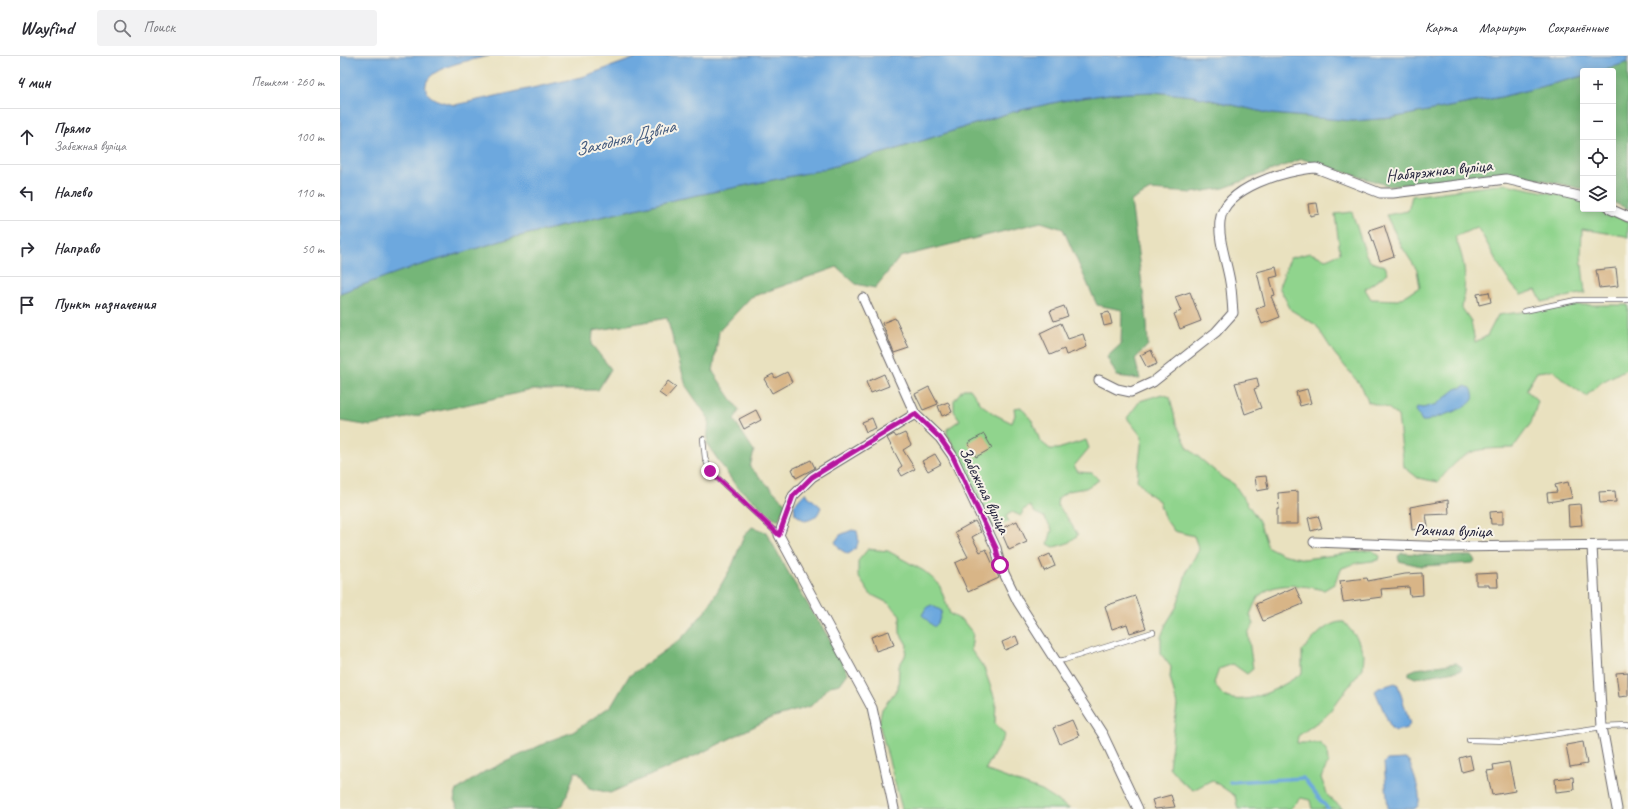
<!DOCTYPE html>
<html lang="ru">
<meta charset="utf-8">
<style>
:root{--surface:#fff;--page:#f2f2f3;--text:#2b2b33;--muted:#7c7c81;--line:#e1e1e2}
body{margin:0;font-family:Caveat,sans-serif;background:var(--page);color:var(--text)}
.controls{position:absolute;right:12px;top:12px;display:grid;overflow:hidden;border-radius:4px;box-shadow:0 2px 10px #0003}
.controls button{width:36px;height:36px;display:grid;place-items:center;padding:0;border:0;border-bottom:1px solid var(--line);background:var(--surface);color:var(--text);font:20px sans-serif}
.stop{position:absolute;width:12px;height:12px;margin:-9px;border:3px solid #b5179e;border-radius:50%;background:#fff}
.stop.end{background:#b5179e;border-color:#fff;box-shadow:0 1px 4px #0008}
.list{margin:0;padding:0;list-style:none}
h2{display:flex;justify-content:space-between;align-items:center;height:52px;margin:0;padding:0 16px;font-size:17px}
h2 small{font-size:13px;font-weight:400;color:var(--muted)}
.list li{display:grid;grid-template-columns:26px 1fr auto;gap:12px;align-items:center;box-sizing:border-box;height:56px;padding:0 16px;border-top:1px solid var(--line)}
.list b{display:block;font-size:15px;white-space:nowrap}
.list p{margin:0;font-size:13px;white-space:nowrap;color:var(--muted)}
.list em{font-size:13px;font-style:normal;color:var(--muted)}
.icon{flex:none;width:22px;height:22px;fill:none;stroke:currentColor;stroke-width:2;stroke-linecap:round;stroke-linejoin:round}
.map{position:relative;flex:none;width:1288px;height:753px;overflow:hidden}
header{display:flex;align-items:center;gap:24px;box-sizing:border-box;height:56px;padding:0 20px;background:var(--surface);border-bottom:1px solid var(--line)}
header strong{font-size:19px}
nav{display:flex;gap:22px;margin-inline-start:auto;font-size:14px}
.search{width:280px;height:36px;background:var(--page);display:flex;align-items:center;gap:10px;box-sizing:border-box;padding:0 14px;border-radius:4px;color:var(--muted);font-size:15px}
main{display:flex}
aside{flex:1;background:var(--surface)}
.map>svg:first-child{display:block}
.green{fill:#90d48d;stroke:#597b64;fill-rule:evenodd}
.forest{fill:#74b678;stroke:#4b6c5a}
.water{fill:#6da8de;stroke:#48658c}
.lines{fill:none;stroke-linecap:round;stroke-linejoin:round}
.stream{stroke:#6da8de;stroke-width:3.5}
.building{fill:#d8b587}
.service-casing{stroke:#686569;stroke-width:6}
.minor-casing{stroke:#686569;stroke-width:11}
.service{stroke:#fff;stroke-width:4.5}
.minor{stroke:#fff;stroke-width:9}
.route{stroke:#b5179e;stroke-width:5}
.labels{text-anchor:middle;stroke-width:4;stroke-linejoin:round;paint-order:stroke}
.street-label{font-size:17px;fill:#22223b;stroke:#f7f3e8}
.water-label{font-size:18px;font-style:italic;fill:#40587c;stroke:#f7f3e8}
</style>
<header>
<strong>Wayfind</strong>
<div class="search"><svg class="icon" aria-label="search" viewBox="0 0 24 24"><circle cx="10" cy="10" r="6"/><path d="M15 15l6 6"/></svg>Поиск</div>
<nav><a>Карта</a><a>Маршрут</a><a>Сохранённые</a></nav>
</header>
<main>
<aside>
<h2>4 мин<small>Пешком · 260 m</small></h2>
<ul class="list">
<li><svg class="icon" aria-label="ahead" viewBox="0 0 24 24"><path d="M12 20V5M6 11l6-6 6 6"/></svg><div><b>Прямо</b><p>Забежная вуліца</p></div><em>100 m</em></li>
<li><svg class="icon" aria-label="left" viewBox="0 0 24 24"><path d="M17 20v-9H6M10 6l-5 5 5 5"/></svg><div><b>Налево</b></div><em>110 m</em></li>
<li><svg class="icon" aria-label="right" viewBox="0 0 24 24"><path d="M7 20v-9h11M14 6l5 5-5 5"/></svg><div><b>Направо</b></div><em>50 m</em></li>
<li><svg class="icon" aria-label="arrive" viewBox="0 0 24 24"><path d="M6 21V4h12l-3 4 3 4H6"/></svg><div><b>Пункт назначения</b></div></li>
</ul>
</aside>
<div class="map">
<svg width="1288" height="753" viewBox="0 0 1288 753">
<rect width="100%" height="100%" fill="#f7f3e8"/>
<filter id="ink" filterUnits="userSpaceOnUse"><feTurbulence type="fractalNoise" baseFrequency=".025" numOctaves="2"/><feDisplacementMap in="SourceGraphic" scale="8" xChannelSelector="R" yChannelSelector="G"/><feConvolveMatrix kernelMatrix="1 2 1 2 8 2 1 2 1" color-interpolation-filters="sRGB"/></filter>
<filter id="wash" filterUnits="userSpaceOnUse"><feTurbulence type="fractalNoise" baseFrequency=".012" numOctaves="4" result="noise"/><feDisplacementMap in="SourceGraphic" scale="16" xChannelSelector="R" yChannelSelector="G"/><feGaussianBlur stdDeviation="0.9" result="paint"/><feColorMatrix in="noise" values="0 0 0 0 0 0 0 0 0 0 0 0 0 0 0 0 0 1.4 0 .05"/><feComposite in="paint" operator="in"/></filter>
<g filter="url(#wash)">
<rect width="100%" height="100%" fill="#e9e1bf"/>
<!-- green -->
<g class="green">
<path d="M1165,128L1234,142L1243,146V153H1259L1288,165V182L1285,180L1242,173L1241,199L1245,237L1202,246L1196,234L1181,239C1160,219 1153,194 1137,171L1115,181C1127,210 1126,222 1122,252L1131,265L1135,286L1147,280L1158,259L1237,249H1288V312L1262,326L1246,340L1226,326L1213,314L1197,316L1186,334L1198,345L1191,367L1173,392C1130,393 1126,393 1098,426L1078,422L1064,411L1058,360L1048,352L1028,346L1022,331L994,297L976,269L951,254L939,231L950,202L970,197L986,203L1000,197L995,158L1012,156L1026,199L1031,206L1045,210L1048,217L1025,233L1031,243L1058,244L1080,231L1077,214L1062,191L1046,159L1068,155L1072,140Z"/>
<polygon points="623,333 630,333 641,348 654,358 672,367 675,359 674,352 681,351 693,366 700,385 710,393 718,393 746,384 749,392 734,410 738,416 752,417 759,424 746,432 728,435 718,442 717,449 726,460 738,479 728,487 714,491 708,488 712,473 704,461 695,457 690,450 683,454 681,460 672,456 666,460 669,466 652,470 624,417 616,393 607,378 607,373 620,364 614,355 614,344"/>
<path d="M822,338L830,341L836,367L848,392L883,422L894,428L919,465L928,491L942,498L964,503L1032,494L1040,500L1039,504L1017,507L1002,512L994,528L984,534C967,530 938,525 923,537C916,541 913,552 910,559L914,568L908,577L913,613L907,618L893,608L879,613L874,627C877,631 880,637 884,640C906,652 944,630 962,617V595C973,583 987,565 1004,566L1017,582L1024,599L1023,612L986,660L958,680L957,687H980L987,695L988,707L981,722L988,740L1003,753H972L970,744L961,742L950,753H898L895,740L872,724L853,734L843,727L829,711L837,649L830,621L831,611L821,598V581L826,568L837,550L847,514L859,494L854,480L834,475L824,461L819,445L809,438L797,424L802,381L787,362L800,345Z"/>
<path d="M528,493L548,495L584,515L599,528L610,558L623,565L633,577L631,594L644,612L656,646L655,667L665,679L645,714L702,735L730,753H562L539,667L542,653L558,632L559,610L565,600L567,589L560,577V559L550,548L530,538L518,520V505ZM601,555L598,567L594,571L582,559Z"/>
</g>
<!-- forest -->
<g class="forest">
<polygon points="1288,6 1288,153 1273,146 1273,15 1261,15"/>
<polygon points="1243,20 1243,133 1168,116 1050,130 962,103 884,132 852,137 810,134 791,145 807,266 808,289 795,303 800,323 777,320 767,301 781,288 782,254 757,249 723,173 701,166 560,201 535,232 516,228 497,211 411,241 379,275 373,316 399,354 394,364 414,395 410,411 446,448 438,465 396,430 367,388 369,363 346,330 327,262 253,275 252,289 271,313 258,334 192,334 31,370 0,365 0,237 64,214 171,182 338,143 477,115 550,95 672,56 722,45 769,38 814,36 853,40 932,58 1013,65 1051,62 1161,41"/>
<polygon points="412,471 426,476 453,525 494,590 508,617 500,628 490,630 471,650 431,662 357,699 270,737 249,732 239,716 235,716 223,749 215,753 119,753 114,744 117,734 144,716 214,683 233,676 272,649 289,620 341,583 367,553 392,510 404,480"/>
<polygon points="1062,497 1103,500 1132,500 1135,505 1133,507 1081,510 1059,505 1058,500"/>
<polygon points="1116,607 1122,611 1121,614 1075,622 1069,619 1069,616 1076,613"/>
</g>
<!-- water -->
<g class="water">
<path d="M0,0H149C133,4 81,11 86,34C89,44 106,47 115,49L242,21L301,0H1288V6L1261,15H1243V20L1161,41L1051,62L1013,65L932,58L853,40L814,36L769,38L722,45L672,56L550,95L477,115L338,143L171,182L64,214L0,237Z"/>
<path d="M1125,330L1131,332C1133,336 1135,341 1132,345C1125,354 1098,360 1087,365H1082L1076,354L1077,351L1083,352L1097,348L1116,333Z"/>
<path d="M466,436L468,440L481,451C478,460 474,463 465,465L455,458L454,449Z"/>
<path d="M512,474L517,475C520,486 518,493 508,498L501,494L495,486L500,479Z"/>
<polygon points="591,549 602,555 598,567 594,571 582,559 586,552"/>
<polygon points="1055,627 1058,629 1070,668 1067,672 1056,675 1051,672 1035,635 1039,632"/>
<path d="M1065,703L1069,705C1072,715 1087,748 1074,753C1067,753 1056,753 1048,753L1044,707L1047,704Z"/>
</g>
<g class="lines">
<!-- stream -->
<polyline class="stream" points="890,726 963,722 988,753"/>
</g>
<g id="blocks">
<!-- building -->
<g class="building">
<polygon points="977,147 979,158 970,160 968,148"/>
<polygon points="1044,169 1054,200 1040,205 1029,174"/>
<polygon points="936,211 938,220 930,222 935,240 932,241 940,261 922,268 916,253 925,250 917,216"/>
<polygon points="1276,212 1278,230 1259,232 1256,214"/>
<polygon points="850,236 861,265 840,273 834,258 841,255 835,241"/>
<polygon points="1149,236 1151,246 1139,249 1137,238"/>
<polygon points="724,250 728,260 714,265 710,255"/>
<polygon points="769,256 772,268 764,270 761,258"/>
<polygon points="555,262 569,292 554,297 542,267"/>
<polygon points="721,267 728,283 743,278 747,291 726,299 724,293 710,299 700,277"/>
<polygon points="811,294 817,308 807,312 800,299"/>
<polygon points="447,316 452,326 432,337 424,323 433,318 435,322"/>
<polygon points="544,318 549,330 531,337 526,326"/>
<polygon points="917,322 919,331 914,333 921,352 905,358 895,327"/>
<polygon points="328,325 336,331 326,342 319,337"/>
<polygon points="589,331 598,348 583,354 575,338"/>
<polygon points="967,333 971,347 960,350 956,336"/>
<polygon points="608,346 612,356 602,360 598,350"/>
<polygon points="416,354 421,364 404,373 399,363"/>
<polygon points="532,362 536,372 526,376 522,366"/>
<polygon points="565,377 571,389 563,394 575,413 562,420 558,413 562,410 547,382 554,378 556,381"/>
<polygon points="644,378 652,392 636,401 628,387"/>
<polygon points="595,398 601,408 588,415 582,405"/>
<polygon points="471,404 475,412 456,422 452,413"/>
<polygon points="926,420 928,433 917,435 915,421"/>
<polygon points="1228,426 1232,442 1208,446 1207,437 1217,436 1215,429"/>
<polygon points="958,435 958,468 937,468 937,452 939,452 938,437"/>
<polygon points="1275,435 1276,446 1260,447 1259,436"/>
<polygon points="1108,444 1109,458 1086,459 1088,471 1072,474 1070,451"/>
<polygon points="1240,448 1242,469 1229,470 1228,449"/>
<polygon points="1163,455 1163,468 1151,468 1150,456"/>
<polygon points="978,460 982,472 971,475 968,462"/>
<polygon points="635,465 641,476 632,481 640,496 646,493 659,522 628,536 615,507 628,501 615,476"/>
<polygon points="677,465 687,486 669,494 660,473"/>
<polygon points="710,498 715,510 704,515 699,503"/>
<polygon points="1082,517 1083,539 1070,540 1069,531 1041,533 1042,541 1003,546 1000,525 1027,522 1028,525 1065,518"/>
<polygon points="1157,517 1158,531 1149,531 1149,529 1136,529 1136,518"/>
<polygon points="955,531 963,548 923,565 916,548"/>
<polygon points="795,540 806,572 790,577 787,568 772,573 765,550"/>
<polygon points="549,575 554,589 536,595 531,581"/>
<polygon points="676,580 679,588 665,594 662,586"/>
<polygon points="1288,616 1288,640 1279,641 1276,617"/>
<polygon points="732,664 739,680 720,688 713,672"/>
<polygon points="1243,686 1247,708 1230,711 1226,689"/>
<polygon points="1130,699 1133,713 1122,716 1119,702"/>
<polygon points="1169,706 1175,735 1152,739 1147,715 1154,714 1153,709"/>
<polygon points="1233,721 1234,734 1216,736 1215,723"/>
<polygon points="831,739 835,751 815,753 812,744"/>
</g>
</g>
</g>
<g filter="url(#ink)">
<use href="#blocks" fill-opacity="0" stroke="#686569" stroke-width="1"/>
<g class="lines">
<defs>
<g id="service">
<polyline points="1184,255 1236,244 1288,244"/>
<polyline points="363,383 365,402 370,415 439,479"/>
<polyline points="716,605 724,604 813,576"/>
<polyline points="1129,684 1170,685 1262,671 1288,670"/>
</g>
<g id="minor">
<polyline points="1270,153 1288,161"/>
<polyline points="523,242 575,358 600,382 612,399 656,492 660,509 678,546 763,679 798,753"/>
<path d="M759,324L777,333L791,336L813,326L876,276L893,257C892,246 892,236 890,226C887,206 878,185 880,165C884,131 946,114 976,112L1040,137H1053L1166,123L1243,141"/>
<polyline points="974,486 1110,491 1288,489"/>
<polyline points="1252,490 1262,671 1277,753"/>
<polyline points="554,753 532,652 439,479 453,440 472,421 575,358"/>
</g>
</defs>
<!-- service casing -->
<use href="#service" class="service-casing"/>
<!-- minor casing -->
<use href="#minor" class="minor-casing"/>
<!-- service -->
<use href="#service" class="service"/>
<!-- minor -->
<use href="#minor" class="minor"/>
</g>
</g>
<g class="lines" filter="url(#ink)">
<!-- route -->
<polyline class="route" points="370,415 439,479 453,440 472,421 575,358 600,382 612,399 656,492 660,509"/>
</g>
<g class="labels">
<!-- street labels -->
<g class="street-label">
<text transform="translate(1099 114) rotate(-6)" y="6">Набярэжная вуліца</text>
<text transform="translate(645 434) rotate(64)" y="6">Забежная вуліца</text>
<text transform="translate(1113 474) rotate(1)" y="6">Рачная вуліца</text>
</g>
<!-- water labels -->
<g class="water-label">
<text transform="translate(285 82) rotate(-14)" y="6">Заходняя Дзвіна</text>
</g>
</g>
</svg>
<div class="controls">
<button>+</button>
<button>−</button>
<button><svg class="icon" aria-label="locate" viewBox="0 0 24 24"><circle cx="12" cy="12" r="6"/><path d="M12 2v4M12 18v4M2 12h4M18 12h4"/></svg></button>
<button><svg class="icon" aria-label="layers" viewBox="0 0 24 24"><path d="M12 4l9 5-9 5-9-5zM3 14l9 5 9-5"/></svg></button>
</div>
<div class="stop" style="left:660px;top:509px"></div>
<div class="stop end" style="left:370px;top:415px"></div>
</div>
</main>
